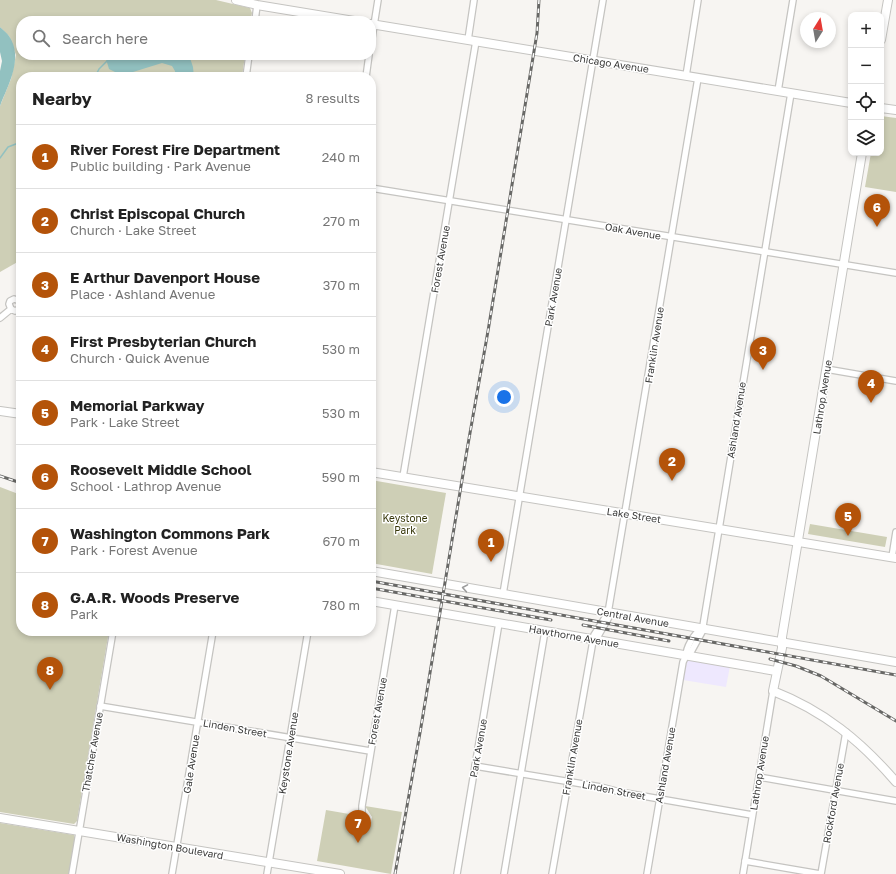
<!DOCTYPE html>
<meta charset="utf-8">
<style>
:root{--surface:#fff;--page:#f6f6f6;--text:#222;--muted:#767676;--line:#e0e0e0;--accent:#b45309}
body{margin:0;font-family:"Golos Text",sans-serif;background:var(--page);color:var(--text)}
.controls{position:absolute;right:12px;top:12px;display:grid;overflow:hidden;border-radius:8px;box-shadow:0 2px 6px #0003}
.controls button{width:36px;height:36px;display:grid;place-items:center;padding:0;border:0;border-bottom:1px solid var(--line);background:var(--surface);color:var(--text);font:20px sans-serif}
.compass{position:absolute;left:800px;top:12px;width:36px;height:36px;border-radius:50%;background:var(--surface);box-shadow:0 2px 6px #0003;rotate:11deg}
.you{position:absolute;left:504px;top:397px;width:14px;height:14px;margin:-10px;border:3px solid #fff;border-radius:50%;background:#1a73e8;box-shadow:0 0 0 6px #1a73e833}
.badge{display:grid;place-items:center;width:26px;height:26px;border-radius:50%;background:var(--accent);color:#fff;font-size:13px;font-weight:700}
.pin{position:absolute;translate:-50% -33px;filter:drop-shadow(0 1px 2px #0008)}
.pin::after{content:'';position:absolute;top:21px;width:14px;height:12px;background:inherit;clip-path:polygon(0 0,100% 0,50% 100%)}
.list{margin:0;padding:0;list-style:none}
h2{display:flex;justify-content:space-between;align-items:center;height:52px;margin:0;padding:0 16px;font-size:17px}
h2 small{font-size:13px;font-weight:400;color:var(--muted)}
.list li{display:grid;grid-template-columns:26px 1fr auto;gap:12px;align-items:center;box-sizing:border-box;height:64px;padding:0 16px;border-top:1px solid var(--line)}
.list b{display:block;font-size:15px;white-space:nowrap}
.list p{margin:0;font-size:13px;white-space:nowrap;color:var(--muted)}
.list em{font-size:13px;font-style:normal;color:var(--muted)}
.icon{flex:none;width:22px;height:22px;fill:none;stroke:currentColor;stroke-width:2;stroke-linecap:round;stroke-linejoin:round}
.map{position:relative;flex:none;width:896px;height:874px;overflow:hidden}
.search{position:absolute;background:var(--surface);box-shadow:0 2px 6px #0003;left:16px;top:16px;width:360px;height:44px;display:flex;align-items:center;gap:10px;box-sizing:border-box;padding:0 14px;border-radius:16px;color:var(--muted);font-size:15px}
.panel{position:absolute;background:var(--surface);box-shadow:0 2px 6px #0003;left:16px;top:72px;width:360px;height:564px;border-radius:16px}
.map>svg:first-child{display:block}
.commercial{fill:#eee8fe}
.green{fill:#cecfb6}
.water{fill:#92c1c0}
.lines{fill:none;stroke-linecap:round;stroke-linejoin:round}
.stream{stroke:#92c1c0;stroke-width:1.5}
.street-casing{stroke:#c5c4c1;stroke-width:8}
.secondary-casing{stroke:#c5c4c1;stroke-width:10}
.street{stroke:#fff;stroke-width:5.5}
.secondary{stroke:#fff;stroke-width:8}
.rail-casing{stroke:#686866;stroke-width:3}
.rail{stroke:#fff;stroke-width:1.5;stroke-dasharray:4.5;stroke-linecap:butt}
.oneway{stroke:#9c9c9c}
.labels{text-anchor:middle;stroke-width:3;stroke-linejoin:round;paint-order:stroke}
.street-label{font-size:10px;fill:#393938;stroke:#fff}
.park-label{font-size:10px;fill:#37370a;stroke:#fff}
</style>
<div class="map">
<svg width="896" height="874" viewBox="0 0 896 874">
<rect width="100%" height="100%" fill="#f7f5f2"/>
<!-- commercial -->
<polygon class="commercial" points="690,659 730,666 726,687 683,680 686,662"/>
<!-- green -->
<g class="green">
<polygon points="0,0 216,0 250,8 252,13 250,21 21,21 21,55 245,55 242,77 21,77 21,260 0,272 0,106 11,79 16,55 9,36 0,27"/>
<polygon points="881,116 896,118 896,192 865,187 871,153 881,153"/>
<polygon points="371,480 446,493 432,574 371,563"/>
<polygon points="0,487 21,495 21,631 109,631 77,821 74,824 0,812"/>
<polygon points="810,524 887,537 885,547 808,534"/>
<polygon points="365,806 402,812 391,874 317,861 326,810 355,815 359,823 367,826 371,822 372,817"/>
<polygon points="0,823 74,835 75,839 69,874 0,874"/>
</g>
<!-- water -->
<g class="water">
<path d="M0,27C3,30 7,33 9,36C24,58 8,85 0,106V71L2,61L0,52Z"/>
<polygon points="107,55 189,55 193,67 194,77 175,77 175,71 172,66 162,63 133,72 119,74 109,69 106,59"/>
</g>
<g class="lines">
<!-- stream -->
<g class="stream">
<polyline points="95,77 99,69 107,61"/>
<polyline points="0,158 8,147 21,142"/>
</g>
<defs>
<g id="street">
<polyline points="255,21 257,5"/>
<polyline points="468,40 474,0"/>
<polyline points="371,44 378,0"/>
<polyline points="686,76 698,0"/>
<polyline points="246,77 249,55"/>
<polyline points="366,77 369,55"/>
<polyline points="778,91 793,0"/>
<polyline points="371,188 896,273"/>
<polyline points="0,318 11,309 15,311 19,309 21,305 20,301 14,299 10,301 9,304 11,309"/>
<polyline points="826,369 896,381"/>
<polyline points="403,477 476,41"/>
<polyline points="892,557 896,532"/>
<polyline points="503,594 603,0"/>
<polyline points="593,640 598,636 609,617 608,613 698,78"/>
<path d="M686,656C686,647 694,634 701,629"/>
<polyline points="100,706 370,751"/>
<polyline points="475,766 601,787 620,792 752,815"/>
<polyline points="759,777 896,801"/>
<polyline points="362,818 362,806 395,605"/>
<polyline points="745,861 820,874"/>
<polyline points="72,874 113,631"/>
<polyline points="172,874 213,631"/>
<polyline points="267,874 308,631"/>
<polyline points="457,874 499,623"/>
<polyline points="504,874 545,631"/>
<polyline points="552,874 594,635 608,613"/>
<polyline points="647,874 683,662 686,656 691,652 702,632 791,93"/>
<polyline points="743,874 773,691"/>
<polyline points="821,874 846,732"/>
</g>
<g id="secondary">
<polyline points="236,0 257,5 354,21"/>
<polyline points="371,24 851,103"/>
<polyline points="881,40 888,0"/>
<polyline points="881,108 896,110"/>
<path d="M862,153L782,637V648L773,691C824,711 861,741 896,782"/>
<polyline points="0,411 21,414"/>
<polyline points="371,472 896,558"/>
<polyline points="371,571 896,662"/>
<polyline points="371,601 776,671"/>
<polyline points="0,818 340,874"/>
</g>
</defs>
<!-- street casing -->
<use href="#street" class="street-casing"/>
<!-- secondary casing -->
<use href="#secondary" class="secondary-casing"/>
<!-- street -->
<use href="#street" class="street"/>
<!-- secondary -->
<use href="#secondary" class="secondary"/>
<defs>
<g id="rail">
<polyline points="0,476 21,483"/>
<polyline points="371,581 896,675"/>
<polyline points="371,588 551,620"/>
<polyline points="583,625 669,641"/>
<polyline points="770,659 796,666 821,676 896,721"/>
<polyline points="395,874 421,727 467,450 488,331 524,112 537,33 539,0"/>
</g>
</defs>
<!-- rail casing -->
<use href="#rail" class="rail-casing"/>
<!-- rail -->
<use href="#rail" class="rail"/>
</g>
<!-- one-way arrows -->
<defs><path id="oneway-chevron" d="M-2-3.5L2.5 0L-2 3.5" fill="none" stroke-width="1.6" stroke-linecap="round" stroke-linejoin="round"/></defs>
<use class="oneway" href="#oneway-chevron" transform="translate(465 588) rotate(-170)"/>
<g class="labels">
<!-- street labels -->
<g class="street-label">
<text transform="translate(611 63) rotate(9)" y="4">Chicago Avenue</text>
<text transform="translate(633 231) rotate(10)" y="4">Oak Avenue</text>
<text transform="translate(440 259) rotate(-80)" y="4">Forest Avenue</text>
<text transform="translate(553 297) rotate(-80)" y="4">Park Avenue</text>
<text transform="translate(654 345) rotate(-81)" y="4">Franklin Avenue</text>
<text transform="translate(822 397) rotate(-81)" y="4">Lathrop Avenue</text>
<text transform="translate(736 420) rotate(-81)" y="4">Ashland Avenue</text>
<text transform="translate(634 515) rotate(9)" y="4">Lake Street</text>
<text transform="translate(633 617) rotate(10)" y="4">Central Avenue</text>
<text transform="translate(574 636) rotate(10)" y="4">Hawthorne Avenue</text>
<text transform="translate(377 711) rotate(-80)" y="4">Forest Avenue</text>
<text transform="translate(235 728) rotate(10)" y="4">Linden Street</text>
<text transform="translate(478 748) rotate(-80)" y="4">Park Avenue</text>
<text transform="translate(92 752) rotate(-80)" y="4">Thatcher Avenue</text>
<text transform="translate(288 753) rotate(-81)" y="4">Keystone Avenue</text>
<text transform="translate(572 757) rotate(-80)" y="4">Franklin Avenue</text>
<text transform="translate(191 764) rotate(-81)" y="4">Gale Avenue</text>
<text transform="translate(665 765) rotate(-80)" y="4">Ashland Avenue</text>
<text transform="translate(759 773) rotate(-81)" y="4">Lathrop Avenue</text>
<text transform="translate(614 790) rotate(11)" y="4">Linden Street</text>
<text transform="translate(833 803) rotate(-80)" y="4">Rockford Avenue</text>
<text transform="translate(170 846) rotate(10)" y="4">Washington Boulevard</text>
</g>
<!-- park labels -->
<g class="park-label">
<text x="405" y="522">Keystone<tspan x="405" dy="12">Park</tspan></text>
</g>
</g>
</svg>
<div class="controls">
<button>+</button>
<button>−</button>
<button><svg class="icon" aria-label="locate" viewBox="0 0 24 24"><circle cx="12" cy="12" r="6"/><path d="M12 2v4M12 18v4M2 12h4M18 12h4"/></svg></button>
<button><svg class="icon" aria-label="layers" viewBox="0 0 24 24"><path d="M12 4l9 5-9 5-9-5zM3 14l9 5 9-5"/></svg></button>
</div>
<svg class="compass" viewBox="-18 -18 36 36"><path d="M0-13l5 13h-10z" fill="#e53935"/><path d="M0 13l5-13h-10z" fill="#767676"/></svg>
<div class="you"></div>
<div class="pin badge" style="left:491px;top:562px">1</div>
<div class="pin badge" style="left:672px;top:481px">2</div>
<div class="pin badge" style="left:763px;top:370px">3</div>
<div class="pin badge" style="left:871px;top:403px">4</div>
<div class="pin badge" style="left:848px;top:536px">5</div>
<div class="pin badge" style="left:877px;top:227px">6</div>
<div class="pin badge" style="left:358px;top:843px">7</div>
<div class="pin badge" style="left:50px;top:690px">8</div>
<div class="search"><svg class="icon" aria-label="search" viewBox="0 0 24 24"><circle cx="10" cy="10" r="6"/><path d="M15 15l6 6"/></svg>Search here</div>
<section class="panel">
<h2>Nearby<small>8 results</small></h2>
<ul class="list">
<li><span class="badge">1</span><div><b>River Forest Fire Department</b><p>Public building · Park Avenue</p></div><em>240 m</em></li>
<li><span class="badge">2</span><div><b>Christ Episcopal Church</b><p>Church · Lake Street</p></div><em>270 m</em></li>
<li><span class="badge">3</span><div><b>E Arthur Davenport House</b><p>Place · Ashland Avenue</p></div><em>370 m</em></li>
<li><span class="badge">4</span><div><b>First Presbyterian Church</b><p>Church · Quick Avenue</p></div><em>530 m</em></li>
<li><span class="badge">5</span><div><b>Memorial Parkway</b><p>Park · Lake Street</p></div><em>530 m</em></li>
<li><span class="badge">6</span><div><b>Roosevelt Middle School</b><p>School · Lathrop Avenue</p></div><em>590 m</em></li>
<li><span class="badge">7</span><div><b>Washington Commons Park</b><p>Park · Forest Avenue</p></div><em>670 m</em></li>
<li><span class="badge">8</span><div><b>G.A.R. Woods Preserve</b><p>Park</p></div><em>780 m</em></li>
</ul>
</section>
</div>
